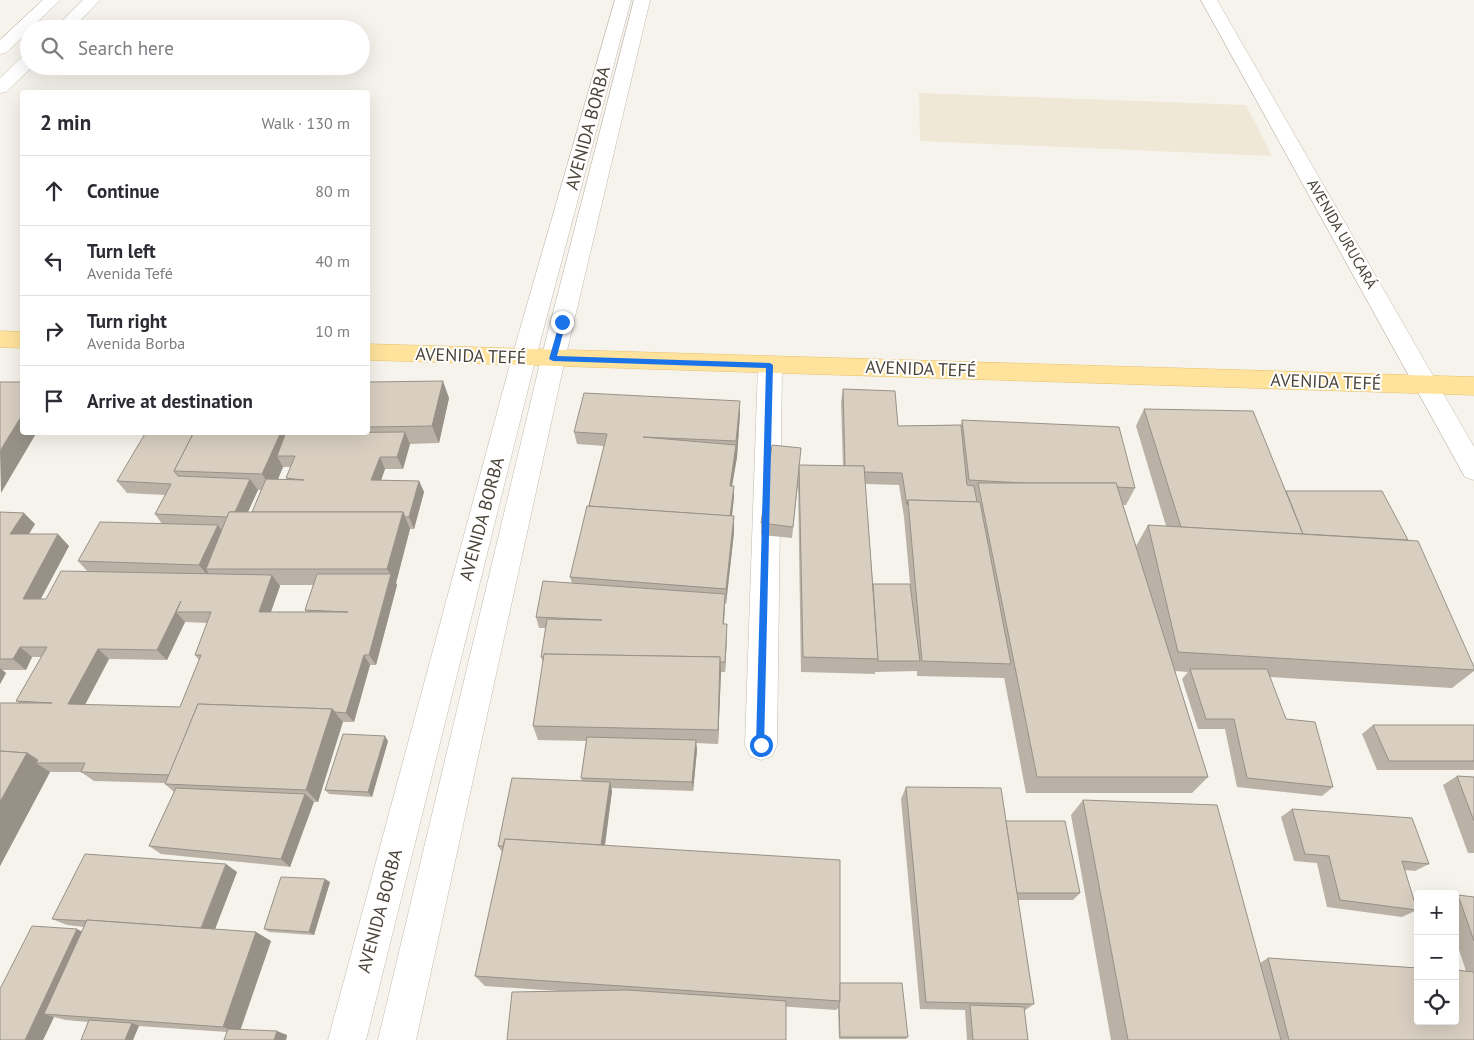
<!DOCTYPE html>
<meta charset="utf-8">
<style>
:root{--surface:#fff;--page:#f7f7f7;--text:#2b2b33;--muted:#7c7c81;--line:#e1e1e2}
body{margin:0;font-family:"PT Sans",sans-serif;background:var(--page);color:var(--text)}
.controls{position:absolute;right:15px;bottom:15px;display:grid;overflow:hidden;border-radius:5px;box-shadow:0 5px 20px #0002}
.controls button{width:45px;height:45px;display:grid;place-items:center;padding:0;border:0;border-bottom:1px solid var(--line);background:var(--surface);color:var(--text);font:25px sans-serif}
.stop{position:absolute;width:15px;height:15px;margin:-11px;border:4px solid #1a73e8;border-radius:50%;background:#fff}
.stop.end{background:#1a73e8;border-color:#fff;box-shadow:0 1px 5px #0008}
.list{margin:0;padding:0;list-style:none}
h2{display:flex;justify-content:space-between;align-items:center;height:65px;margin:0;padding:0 20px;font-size:21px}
h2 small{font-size:16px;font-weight:400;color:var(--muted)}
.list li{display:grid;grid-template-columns:32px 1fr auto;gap:15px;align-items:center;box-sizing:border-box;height:70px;padding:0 20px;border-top:1px solid var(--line)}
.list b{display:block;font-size:19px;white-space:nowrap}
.list p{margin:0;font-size:16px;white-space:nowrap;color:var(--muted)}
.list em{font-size:16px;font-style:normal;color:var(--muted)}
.icon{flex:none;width:28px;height:28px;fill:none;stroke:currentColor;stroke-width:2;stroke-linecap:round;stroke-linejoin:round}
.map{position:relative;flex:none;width:1474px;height:1040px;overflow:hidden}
.search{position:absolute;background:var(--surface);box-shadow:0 5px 20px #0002;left:20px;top:20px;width:350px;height:55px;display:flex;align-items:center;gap:12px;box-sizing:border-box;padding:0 18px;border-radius:28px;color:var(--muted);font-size:19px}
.panel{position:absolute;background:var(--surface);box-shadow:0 5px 20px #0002;left:20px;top:90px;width:350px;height:345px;border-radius:5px}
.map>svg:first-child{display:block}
.education{fill:#efe8d6}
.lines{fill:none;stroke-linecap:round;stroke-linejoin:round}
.minor-casing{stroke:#c2bbae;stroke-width:1}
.major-casing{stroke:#e6c16a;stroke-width:1}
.minor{fill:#fff;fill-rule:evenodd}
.major{fill:#ffe39c;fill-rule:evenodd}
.wall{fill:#bab2a6;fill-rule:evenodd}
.shaded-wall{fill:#979187}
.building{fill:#d8cfc1;stroke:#979187;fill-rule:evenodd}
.route{fill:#1a73e8}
.labels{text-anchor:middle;stroke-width:4;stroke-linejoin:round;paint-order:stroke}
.far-street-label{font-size:15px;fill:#4b4439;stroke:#fff}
.street-label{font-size:18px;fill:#4b4439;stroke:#fff}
</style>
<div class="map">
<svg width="1474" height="1040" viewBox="0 0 1474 1040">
<rect width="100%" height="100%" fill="#f6f3ec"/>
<!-- education -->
<polygon class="education" points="919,93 1246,105 1272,156 920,141"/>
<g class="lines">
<defs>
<g id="minor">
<polygon points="43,0 60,0 6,53 0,54 0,40"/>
<polygon points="83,0 100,0 72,29 54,29"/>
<polygon points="615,0 631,0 536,357 366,1040 328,1040 512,357"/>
<polygon points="634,0 650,0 565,359 416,1040 378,1040 541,359"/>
<polygon points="1201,0 1217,0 1474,447 1474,480 1465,477"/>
<polygon points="29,55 29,66 33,66 6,92 0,93 0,78 23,56"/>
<polygon points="770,357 779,359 782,365 777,745 772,756 761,760 750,756 745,745 758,365 761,359"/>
</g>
<g id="major">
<polygon points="0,331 22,332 22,348 0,347"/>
<polygon points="368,344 1474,377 1474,395 368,360"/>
</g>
</defs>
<!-- minor casing -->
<use href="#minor" class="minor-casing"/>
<!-- major casing -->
<use href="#major" class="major-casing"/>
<!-- minor -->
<use href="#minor" class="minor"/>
<!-- major -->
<use href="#major" class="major"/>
</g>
<!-- wall -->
<g class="wall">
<path d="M368,382L449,398L439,443L410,444L403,469H385L381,480L419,481L424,492L414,529H410L396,583L397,585L376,665H370L354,722H342L318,802H313L290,867L161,854L149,846L174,792L165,784V783L94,781L81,772H50L0,866V703H19L16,701L41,657H32L26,670H2L6,673L0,684V512L35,524L29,534L69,546L41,599H46L88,572L78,561L162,524L155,514L165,495L127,493L117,481L146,432H368ZM283,467H291L286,478L287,479H278ZM258,490H261L252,512H248ZM279,585H313L305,610L306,612H271L280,586ZM185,622L207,623L195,655L199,660L180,707L85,705L109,659L167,660Z"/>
<path d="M843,389L898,426L961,425L962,420L1135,488L1126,505H1123L1136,546L1148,525L1166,526L1136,426L1144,409L1286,491L1474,667V671L1452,688L1269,677L1286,719L1333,787L1322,796L1237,787L1225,729H1198L1182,679L1188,672L1175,671L1208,777L1192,793H1026L1004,677V678L917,676V671L875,672V674L801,672L798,485L792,538L761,535V523L800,465L843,466L841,402ZM865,484L899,485L904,517L910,584H873Z"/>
<polygon points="740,401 740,414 737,457 732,486 734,486 734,497 732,516 734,516 734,532 726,604 725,604 724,624 727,635 725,672 721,672 718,744 696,743 697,750 693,791 611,788 612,791 605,845 840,983 908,1037 906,1039 839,1039 838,1008 836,1010 485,986 475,976 502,852 498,846 582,781 581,778 586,741 538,740 533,726 543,663 541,657 546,628 539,628 536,617 572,583 570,577 604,446 577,444 574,432"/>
<polygon points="1373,725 1474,725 1474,770 1377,770 1362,734"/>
<polygon points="388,741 372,797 329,794 325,790"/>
<polygon points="1457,776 1474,777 1474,853 1468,853 1443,785"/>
<polygon points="906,787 1006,821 1080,893 1073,900 1018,900 1034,1004 1024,1011 1028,1040 967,1040 965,1010 920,1009 901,799"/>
<polygon points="1083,800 1260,963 1268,958 1466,971 1455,938 1455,897 1458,895 1474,897 1474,1040 1111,1040 1071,815"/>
<polygon points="1292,809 1429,864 1415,871 1405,870 1417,910 1402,917 1327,907 1317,863 1294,861 1281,817"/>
<polygon points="237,872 215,929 256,932 271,941 241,1029 287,1035 286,1040 224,1040 227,1032 138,1026 133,1040 81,1040 88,1022 66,1020 54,1017 43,1040 32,926 82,931 84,927 67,925 52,919"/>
<polygon points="330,882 314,935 269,932 264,929"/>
</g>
<!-- shaded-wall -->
<g class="shaded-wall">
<polygon points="443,381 449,398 439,443 432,426"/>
<polygon points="740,401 740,414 737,457 730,497 730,486 736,445"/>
<polygon points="22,415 22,432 37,432 1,493 0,451"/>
<polygon points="281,432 289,432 277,456 283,467 273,491 262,474"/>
<polygon points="405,432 410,444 403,469 397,457"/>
<polygon points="380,457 385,469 377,492 371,480"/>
<polygon points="250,479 258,490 240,529 232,517"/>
<polygon points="419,481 424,492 414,529 409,517"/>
<polygon points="734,486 734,497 730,532 730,521"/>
<polygon points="403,512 410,529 396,583 397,585 376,665 369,655 391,575 387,569"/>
<polygon points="24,513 35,524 22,545 10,534"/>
<polygon points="734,516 734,532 726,604 726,589"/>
<polygon points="218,525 226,537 206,569 209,574 208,576 199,565"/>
<polygon points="58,534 69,546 35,609 23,599"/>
<polygon points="272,575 280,586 267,623 259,612"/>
<polygon points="725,594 725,604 723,635 723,624"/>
<polygon points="181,601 176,612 185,622 167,660 157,650"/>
<polygon points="727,624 727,635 725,672 725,662"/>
<polygon points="20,647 32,657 26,670 13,659"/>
<polygon points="98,649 109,659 80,714 68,704"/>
<polygon points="364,655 370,665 354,722 346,713"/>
<polygon points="720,657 721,672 718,744 718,730"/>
<polygon points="0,668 6,673 0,684"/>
<polygon points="332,709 343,722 318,802 306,790"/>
<polygon points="385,736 388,741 372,797 368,792"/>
<polygon points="696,740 697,750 693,791 692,782"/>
<polygon points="27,753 41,763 36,763 50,772 0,866 0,802"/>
<polygon points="610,782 612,791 603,859 600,851"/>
<polygon points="305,794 314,802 290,867 281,859"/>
<polygon points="226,864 237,872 212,937 201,930"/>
<polygon points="325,879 330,882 314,935 309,932"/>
<polygon points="77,929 91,936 44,1014 54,1017 43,1040 25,1040"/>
<polygon points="256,932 271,941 239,1033 223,1027"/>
<polygon points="132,1023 139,1026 133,1040 125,1040"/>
<polygon points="277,1031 287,1035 286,1040 274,1040"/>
</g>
<!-- building -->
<g class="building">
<polygon points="443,381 432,426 368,427 368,382"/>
<polygon points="0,382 22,382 22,415 0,451"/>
<polygon points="843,389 895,391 898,426 961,425 967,485 974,486 977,502 908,500 907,505 902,473 864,472 864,466 845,466"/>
<polygon points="584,393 740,401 736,441 643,437 736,445 730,486 734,486 730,516 589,506 607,434 574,432"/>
<polygon points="1144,409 1253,411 1303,534 1181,527"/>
<polygon points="962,420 1119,427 1135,488 1117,487 1116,483 1023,483 969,480"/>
<polygon points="146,432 194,432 174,471 178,476 250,479 235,512 229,512 227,517 155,514 171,484 117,481"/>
<polygon points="194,432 281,432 262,474 174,471"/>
<polygon points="286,432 289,432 290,433 405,432 397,457 380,457 371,480 419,481 409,517 405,517 403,512 252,512 266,479 304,480 286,478 295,456 277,456"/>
<polygon points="772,445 801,448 793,527 761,523"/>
<polygon points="799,465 864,466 878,659 803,657"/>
<polygon points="978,483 1116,483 1208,777 1037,777"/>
<polygon points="1286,491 1382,491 1408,540 1303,534"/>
<polygon points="908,500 980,502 1011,664 922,661"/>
<polygon points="587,506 734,516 726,589 570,577"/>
<path d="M0,512L24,513L10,534H58L23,599H46L61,571L272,575L259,612H348L305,610L317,574H391L369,655H364L346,713L335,712L332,709L198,704L169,775L81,772L85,763H36L38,760L27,753L0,751V703H52L16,701L47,647H20L13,659H0ZM181,601L176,612H211L195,655H201L180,707L68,704L98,649L157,650Z"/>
<polygon points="229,512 403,512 387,569 206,569"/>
<polygon points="100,522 218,525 199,565 78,561"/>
<polygon points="1148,525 1418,541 1474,667 1474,670 1178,652"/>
<polygon points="543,581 725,594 723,624 727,624 725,662 720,662 720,657 544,654 544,657 541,657 547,619 602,620 536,617"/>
<polygon points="873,584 910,584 920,661 878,661 878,659"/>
<polygon points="544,654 720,657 718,730 533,726"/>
<polygon points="1190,669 1267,669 1286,719 1315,722 1333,787 1247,778 1234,719 1206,719"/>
<polygon points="198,704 332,709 306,790 165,784"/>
<polygon points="1373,725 1474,725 1474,761 1389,761"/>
<polygon points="343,734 385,736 368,792 325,790"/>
<polygon points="587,737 696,740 692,782 581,778"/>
<polygon points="0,751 27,753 0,802"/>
<polygon points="1457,776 1474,777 1474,821"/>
<polygon points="512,778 610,782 601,845 505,839 503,846 498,846"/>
<polygon points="906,787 1001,788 1034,1004 926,1002"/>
<polygon points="176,788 305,794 281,859 149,846"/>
<polygon points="1083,800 1217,805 1281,1040 1128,1040"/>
<polygon points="1292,809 1412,818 1429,864 1402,861 1417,910 1340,900 1329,856 1305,854"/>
<polygon points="1006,821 1065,821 1080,893 1017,893"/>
<polygon points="505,839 840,860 840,1001 475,976"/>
<polygon points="85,854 226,864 201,928 87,920 86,921 52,919"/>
<polygon points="281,877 325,879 309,932 264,929"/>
<polygon points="1458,895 1474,897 1474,941"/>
<polygon points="87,920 256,932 223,1027 44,1014"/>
<polygon points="32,926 77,929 25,1040 0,1040 0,989"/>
<polygon points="1268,958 1418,968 1418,1021 1455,1021 1455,970 1474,972 1474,1040 1289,1040"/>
<polygon points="840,983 902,983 908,1037 840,1037 839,1005 840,1001"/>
<polygon points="628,990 786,1001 786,1040 507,1040 512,992"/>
<polygon points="970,1005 1024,1007 1028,1040 973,1040"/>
<polygon points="89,1020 132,1023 125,1040 81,1040"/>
<polygon points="228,1029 277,1031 274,1040 224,1040"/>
</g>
<!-- route -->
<polygon class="route" points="560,321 566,322 557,356 770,363 773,365 764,748 758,748 756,745 766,368 553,361 549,359"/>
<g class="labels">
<!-- far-street labels -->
<g class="far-street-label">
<text transform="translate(1342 234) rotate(60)" y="5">AVENIDA URUCARÁ</text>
</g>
<!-- street labels -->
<g class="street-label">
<text transform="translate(588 128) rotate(-75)" y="6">AVENIDA BORBA</text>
<text transform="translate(471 356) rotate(2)" y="6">AVENIDA TEFÉ</text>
<text transform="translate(921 369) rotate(2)" y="6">AVENIDA TEFÉ</text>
<text transform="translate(1326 382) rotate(2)" y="6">AVENIDA TEFÉ</text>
<text transform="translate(482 519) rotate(-75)" y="6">AVENIDA BORBA</text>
<text transform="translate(380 911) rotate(-75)" y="6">AVENIDA BORBA</text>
</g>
</g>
</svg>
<div class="controls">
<button>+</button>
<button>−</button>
<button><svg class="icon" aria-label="locate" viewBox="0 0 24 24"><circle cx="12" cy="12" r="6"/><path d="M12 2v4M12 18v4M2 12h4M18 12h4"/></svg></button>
</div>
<div class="stop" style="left:761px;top:745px"></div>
<div class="stop end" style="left:562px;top:322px"></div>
<div class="search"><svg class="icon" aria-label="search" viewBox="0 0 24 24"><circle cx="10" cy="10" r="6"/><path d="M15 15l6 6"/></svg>Search here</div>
<section class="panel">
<h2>2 min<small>Walk · 130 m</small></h2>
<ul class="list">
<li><svg class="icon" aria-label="ahead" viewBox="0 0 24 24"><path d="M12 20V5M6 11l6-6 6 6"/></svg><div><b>Continue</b></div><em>80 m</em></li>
<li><svg class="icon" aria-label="left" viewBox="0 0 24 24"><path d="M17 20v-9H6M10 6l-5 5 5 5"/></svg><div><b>Turn left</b><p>Avenida Tefé</p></div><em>40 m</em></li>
<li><svg class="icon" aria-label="right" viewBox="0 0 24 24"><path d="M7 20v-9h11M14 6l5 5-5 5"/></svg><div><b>Turn right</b><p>Avenida Borba</p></div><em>10 m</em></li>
<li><svg class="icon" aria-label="arrive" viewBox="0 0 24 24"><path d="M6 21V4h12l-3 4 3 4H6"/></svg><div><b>Arrive at destination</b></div></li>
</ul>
</section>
</div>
